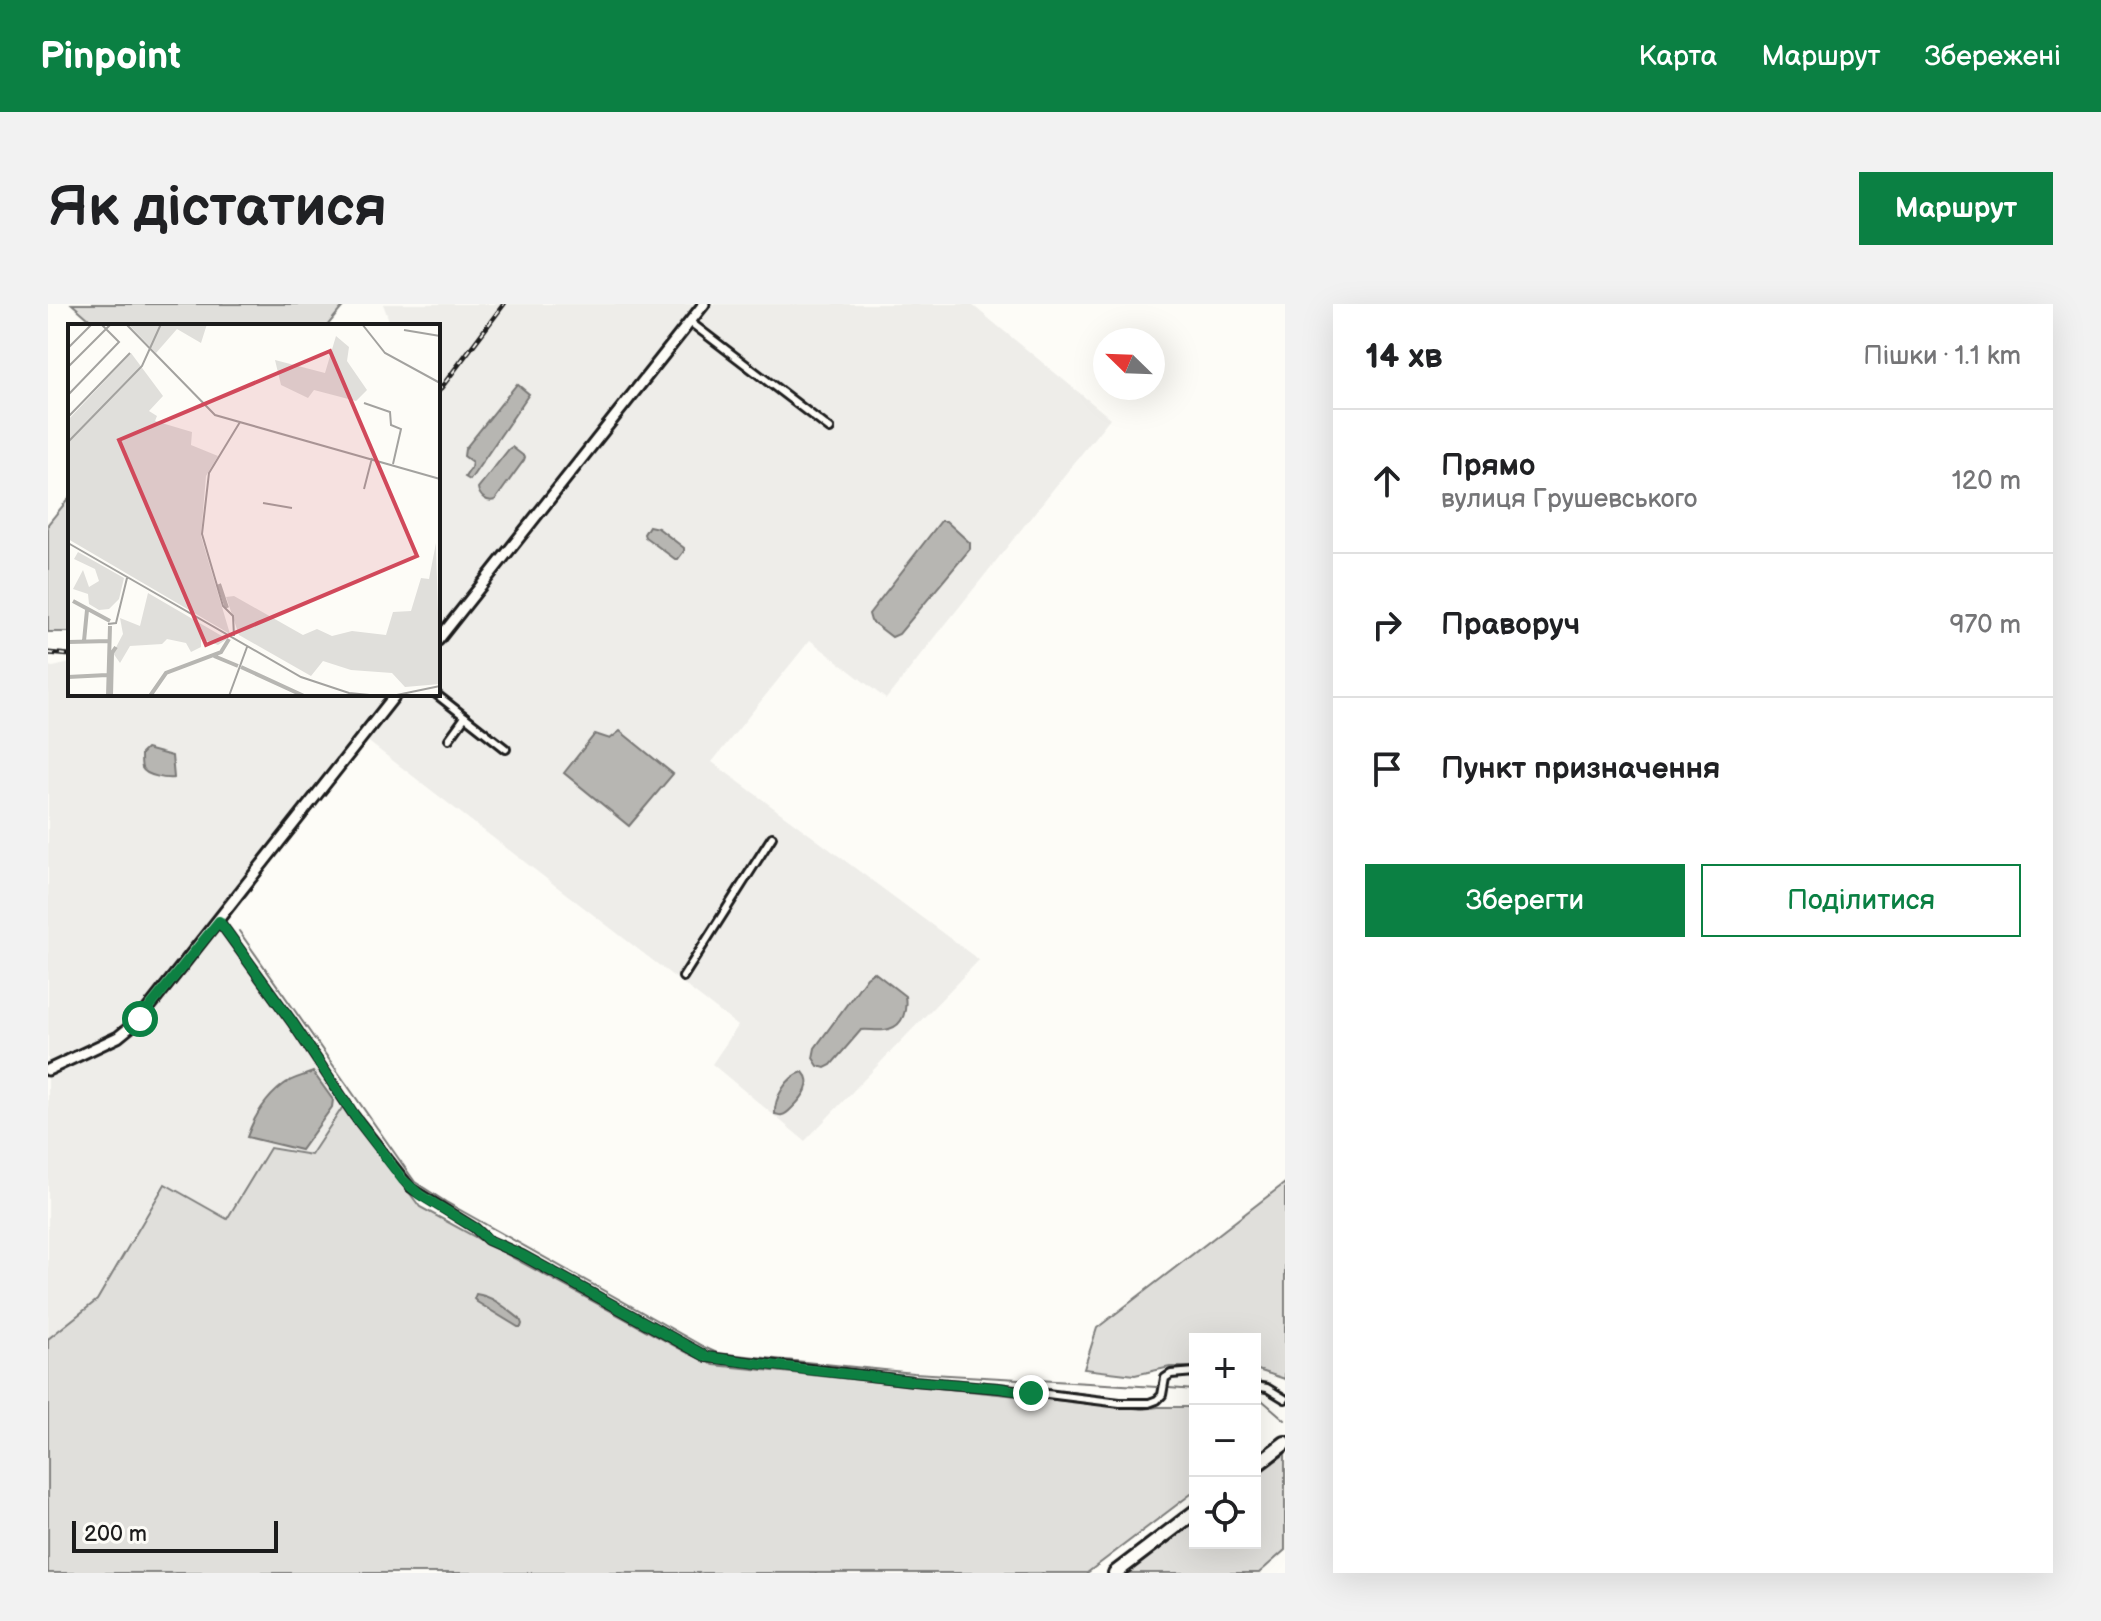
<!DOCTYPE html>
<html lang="uk">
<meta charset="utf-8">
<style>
:root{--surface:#fff;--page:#f2f2f2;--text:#202124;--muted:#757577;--line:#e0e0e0;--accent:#0b8043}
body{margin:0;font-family:"Balsamiq Sans",sans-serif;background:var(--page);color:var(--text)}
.controls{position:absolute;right:24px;bottom:24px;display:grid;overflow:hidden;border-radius:0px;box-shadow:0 8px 32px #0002}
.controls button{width:72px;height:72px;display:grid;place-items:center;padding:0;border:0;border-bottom:2px solid var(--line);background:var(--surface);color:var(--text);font:40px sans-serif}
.compass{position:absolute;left:1045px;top:24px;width:72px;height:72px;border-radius:50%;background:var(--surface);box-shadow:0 8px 32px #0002;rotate:293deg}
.scale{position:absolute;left:24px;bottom:20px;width:206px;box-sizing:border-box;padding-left:8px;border:4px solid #1c1c1c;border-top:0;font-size:22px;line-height:28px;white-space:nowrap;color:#1c1c1c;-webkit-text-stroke:6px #fdfcf7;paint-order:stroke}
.stop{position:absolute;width:24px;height:24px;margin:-18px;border:6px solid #0b8043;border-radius:50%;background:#fff}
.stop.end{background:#0b8043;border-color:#fff;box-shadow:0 2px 8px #0008}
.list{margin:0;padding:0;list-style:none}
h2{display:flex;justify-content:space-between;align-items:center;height:104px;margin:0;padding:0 32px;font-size:34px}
h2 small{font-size:26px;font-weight:400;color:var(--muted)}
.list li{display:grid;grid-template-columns:52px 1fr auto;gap:24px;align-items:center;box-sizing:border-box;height:144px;padding:0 32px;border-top:2px solid var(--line)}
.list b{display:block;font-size:30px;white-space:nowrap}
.list p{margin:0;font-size:26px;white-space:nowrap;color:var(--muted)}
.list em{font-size:26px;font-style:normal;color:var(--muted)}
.actions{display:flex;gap:16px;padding:24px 32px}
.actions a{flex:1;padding:18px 0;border:2px solid var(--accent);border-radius:0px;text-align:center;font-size:28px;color:var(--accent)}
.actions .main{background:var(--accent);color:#fff}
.icon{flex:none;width:44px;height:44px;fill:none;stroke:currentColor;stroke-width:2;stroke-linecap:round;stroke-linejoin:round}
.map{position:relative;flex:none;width:1237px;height:1269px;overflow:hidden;border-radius:0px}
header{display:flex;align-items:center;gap:48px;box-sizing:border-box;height:112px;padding:0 40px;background:var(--accent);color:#fff}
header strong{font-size:38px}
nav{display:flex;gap:44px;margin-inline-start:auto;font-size:28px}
.intro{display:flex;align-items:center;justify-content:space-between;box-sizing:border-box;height:192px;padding:0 48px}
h1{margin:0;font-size:56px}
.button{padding:20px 36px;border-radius:0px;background:var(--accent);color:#fff;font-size:28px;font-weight:700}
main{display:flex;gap:48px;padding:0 48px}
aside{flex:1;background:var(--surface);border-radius:0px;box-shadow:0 8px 32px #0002}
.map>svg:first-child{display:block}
.built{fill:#eeede9}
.green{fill:#e0dfdb;stroke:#7e7e7c;stroke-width:2}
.water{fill:#b7b6b2;stroke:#797876;stroke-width:2}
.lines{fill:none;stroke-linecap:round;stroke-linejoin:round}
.stream{stroke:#797876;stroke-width:2}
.street-casing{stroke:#1c1c1c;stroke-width:12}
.secondary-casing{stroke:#1c1c1c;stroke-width:15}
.highway-casing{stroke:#1c1c1c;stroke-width:18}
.street{stroke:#fdfcf7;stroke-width:6}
.secondary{stroke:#fdfcf7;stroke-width:9}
.highway{stroke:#fdfcf7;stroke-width:12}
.rail-casing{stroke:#1c1c1c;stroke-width:5}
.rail{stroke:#fdfcf7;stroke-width:2;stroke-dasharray:6;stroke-linecap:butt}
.route{stroke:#0b8043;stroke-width:10}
.inset-river{fill:none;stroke:#b7b6b2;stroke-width:4}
.inset-road{fill:none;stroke:#a3a29f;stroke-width:2}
.view{fill:#d1495b;fill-opacity:0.15;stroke:#d1495b;stroke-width:4}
.inset-edge{fill:none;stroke:#1c1c1c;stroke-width:4}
</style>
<header>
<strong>Pinpoint</strong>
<nav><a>Карта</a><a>Маршрут</a><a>Збережені</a></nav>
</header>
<div class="intro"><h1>Як дістатися</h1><a class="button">Маршрут</a></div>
<main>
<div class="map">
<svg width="1237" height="1269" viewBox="0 0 1237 1269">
<rect width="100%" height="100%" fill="#fdfcf7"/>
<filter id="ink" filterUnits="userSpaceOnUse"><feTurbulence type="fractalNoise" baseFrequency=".0125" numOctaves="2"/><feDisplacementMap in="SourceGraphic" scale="16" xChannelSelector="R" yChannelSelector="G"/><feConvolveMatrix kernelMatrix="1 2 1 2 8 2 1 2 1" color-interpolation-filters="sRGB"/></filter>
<g filter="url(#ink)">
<!-- built -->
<polygon class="built" points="335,0 923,0 1062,114 838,395 762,336 664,458 931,656 757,837 664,760 690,722 318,436 172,622 296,799 262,850 221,843 178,914 116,879 48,995 0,1034 0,362 5,363 22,359 22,390 390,390 390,22 340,22 342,19"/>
<!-- green -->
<g class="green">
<polygon points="24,0 297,0 279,22 49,22"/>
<polygon points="22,193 22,328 0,328 0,220"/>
<polygon points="296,801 372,903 638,1048 666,1061 1095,1105 1110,1103 1147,1103 1147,1187 1039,1269 0,1269 0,1035 49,996 117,880 179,915 222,844 263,851"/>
<polygon points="1237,879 1237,1075 1207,1065 1207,1035 1147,1035 1147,1063 1122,1063 1087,1071 1036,1065 1049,1024"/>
<polygon points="1237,1150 1237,1246 1211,1269 1078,1269 1147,1216 1147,1239 1207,1239 1207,1172"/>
</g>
<!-- water -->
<g class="water">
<polygon points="469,80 481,90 422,176 417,173 423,164 424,158 416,152 417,145"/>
<path d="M464,143L477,153L476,156L447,196C439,199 431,192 430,184L461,145Z"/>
<polygon points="893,217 898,217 922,239 922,245 851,330 844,333 823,317 821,310"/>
<polygon points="601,222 610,224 636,244 636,247 630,255 627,255 597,233 596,230"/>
<polygon points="572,427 625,470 581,522 516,469 547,430 562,435"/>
<path d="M98,445L124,452L126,474C118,475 98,472 94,464C93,461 93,452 93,450Z"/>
<path d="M826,668L857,692C859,705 856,721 841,725C833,728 821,725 813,726L783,761L777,764L770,762L765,754L767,744L819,673Z"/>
<path d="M265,768L285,796L284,803L253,846L199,833C206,813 218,794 235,781C243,774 256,772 265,768Z"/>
<path d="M755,768C766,780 755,793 745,803C742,806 738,811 734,811C732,812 729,810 727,810C726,794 739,772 755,768Z"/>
<path d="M428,990C445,992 459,1005 472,1015L474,1020L473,1023H470L429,998L426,995Z"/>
</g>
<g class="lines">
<!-- stream -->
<g class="stream">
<polyline points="191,627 367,878 398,898 656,1043 669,1049 866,1069 1109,1083"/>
<polyline points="1121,1084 1147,1086"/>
<polyline points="1207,1092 1215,1097 1237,1116"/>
</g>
<defs>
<g id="street">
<polyline points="642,18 782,125"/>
<polyline points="388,390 458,445"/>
<polyline points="401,435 417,413"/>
<polyline points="171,617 244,718 306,811 363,884 427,924 440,936 474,951 659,1053 865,1077 951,1084 1072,1099 1101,1099 1109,1096 1114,1091 1117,1074 1123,1070 1147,1068"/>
<polyline points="635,673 724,533"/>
<polyline points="1207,1082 1219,1084 1237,1095"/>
</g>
<g id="secondary">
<polyline points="390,336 656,0"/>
<polyline points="0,766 70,733 92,715 348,390"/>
</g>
<g id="highway">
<polyline points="1207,1162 1237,1139"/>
<polyline points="1067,1269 1147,1208"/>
</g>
</defs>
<!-- street casing -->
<use href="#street" class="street-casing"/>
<!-- secondary casing -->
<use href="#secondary" class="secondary-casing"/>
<!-- highway casing -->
<use href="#highway" class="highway-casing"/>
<!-- street -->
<use href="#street" class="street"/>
<!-- secondary -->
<use href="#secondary" class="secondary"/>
<!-- highway -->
<use href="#highway" class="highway"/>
<defs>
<g id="rail">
<polyline points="390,88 456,0"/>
<polyline points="0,349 22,351"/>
</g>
</defs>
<!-- rail casing -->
<use href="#rail" class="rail-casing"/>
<!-- rail -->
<use href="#rail" class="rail"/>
</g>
</g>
<g class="lines" filter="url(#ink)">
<!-- route -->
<polyline class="route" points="92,715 171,617 244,718 306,811 355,876 372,891 427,924 440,936 474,951 659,1053 754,1065 865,1077 951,1084 983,1089"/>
</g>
<!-- overview -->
<g transform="translate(20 20)">
<rect width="372" height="372" fill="#fdfcf7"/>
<path d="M60,0H139L133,19L109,5L88,29ZM268,12L281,23L279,37L299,66L288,77L246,66L240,74L213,61L207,36L257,49ZM63,29L95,72L81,87L89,92L87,97L124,108L123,121L150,132L138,152L133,212L162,310L0,215V96ZM368,219L372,360L337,363L324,349L283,346L255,337L243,352L171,311L158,273L166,272L235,311L249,305L264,312L284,307L318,311L325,288L343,287L353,254L361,255ZM10,228L56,254L51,275L41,285L31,286L21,280L20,270L5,265L15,246L21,263L31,257L27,245L6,235ZM80,269L159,315L150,321L133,315V323L123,328L118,319L99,315L94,320L62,322L52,339L45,329L55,310L52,294L72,302Z" fill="#e0dfdb"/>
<path class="inset-river" d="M151,260L159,284M5,277L42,297M16,317L19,286M0,318L42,317M146,332L170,342M173,343L236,372M0,353L39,351M40,372L42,302M43,372L44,329L48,323M82,372L98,349L153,328L161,315"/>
<path class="inset-road" d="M58,0L147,91L372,155M294,0L317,29L372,59M336,6L372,12M0,24L24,0M0,43L43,0M0,71L51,18L33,0M296,79L322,88L323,101L333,105L325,140M0,93L62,29M0,118L74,42L93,0M296,165L304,134M195,179L224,184M0,219L233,353L281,369L312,372M40,300L48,299L59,254M166,312L165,292L155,282L134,210L141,149L172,98M161,372L179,323M324,372L372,362"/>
<path class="view" d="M262,27L349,232L138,321L51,116Z"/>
<rect width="372" height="372" class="inset-edge"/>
</g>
</svg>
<div class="controls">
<button>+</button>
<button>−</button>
<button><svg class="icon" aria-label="locate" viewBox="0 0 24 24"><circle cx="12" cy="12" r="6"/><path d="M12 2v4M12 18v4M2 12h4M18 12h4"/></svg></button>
</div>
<svg class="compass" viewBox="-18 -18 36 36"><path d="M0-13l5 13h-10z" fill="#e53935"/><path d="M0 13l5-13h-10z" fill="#757577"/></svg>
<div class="scale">200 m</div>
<div class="stop" style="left:92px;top:715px"></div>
<div class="stop end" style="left:983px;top:1089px"></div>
</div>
<aside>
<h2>14 хв<small>Пішки · 1.1 km</small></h2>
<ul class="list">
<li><svg class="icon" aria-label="ahead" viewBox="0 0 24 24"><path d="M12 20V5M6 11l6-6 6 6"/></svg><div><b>Прямо</b><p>вулиця Грушевського</p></div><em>120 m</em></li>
<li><svg class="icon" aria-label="right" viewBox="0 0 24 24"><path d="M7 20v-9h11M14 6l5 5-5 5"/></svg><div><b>Праворуч</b></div><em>970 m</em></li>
<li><svg class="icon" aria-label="arrive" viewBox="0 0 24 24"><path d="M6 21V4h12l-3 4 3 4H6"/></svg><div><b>Пункт призначення</b></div></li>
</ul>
<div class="actions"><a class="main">Зберегти</a><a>Поділитися</a></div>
</aside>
</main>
